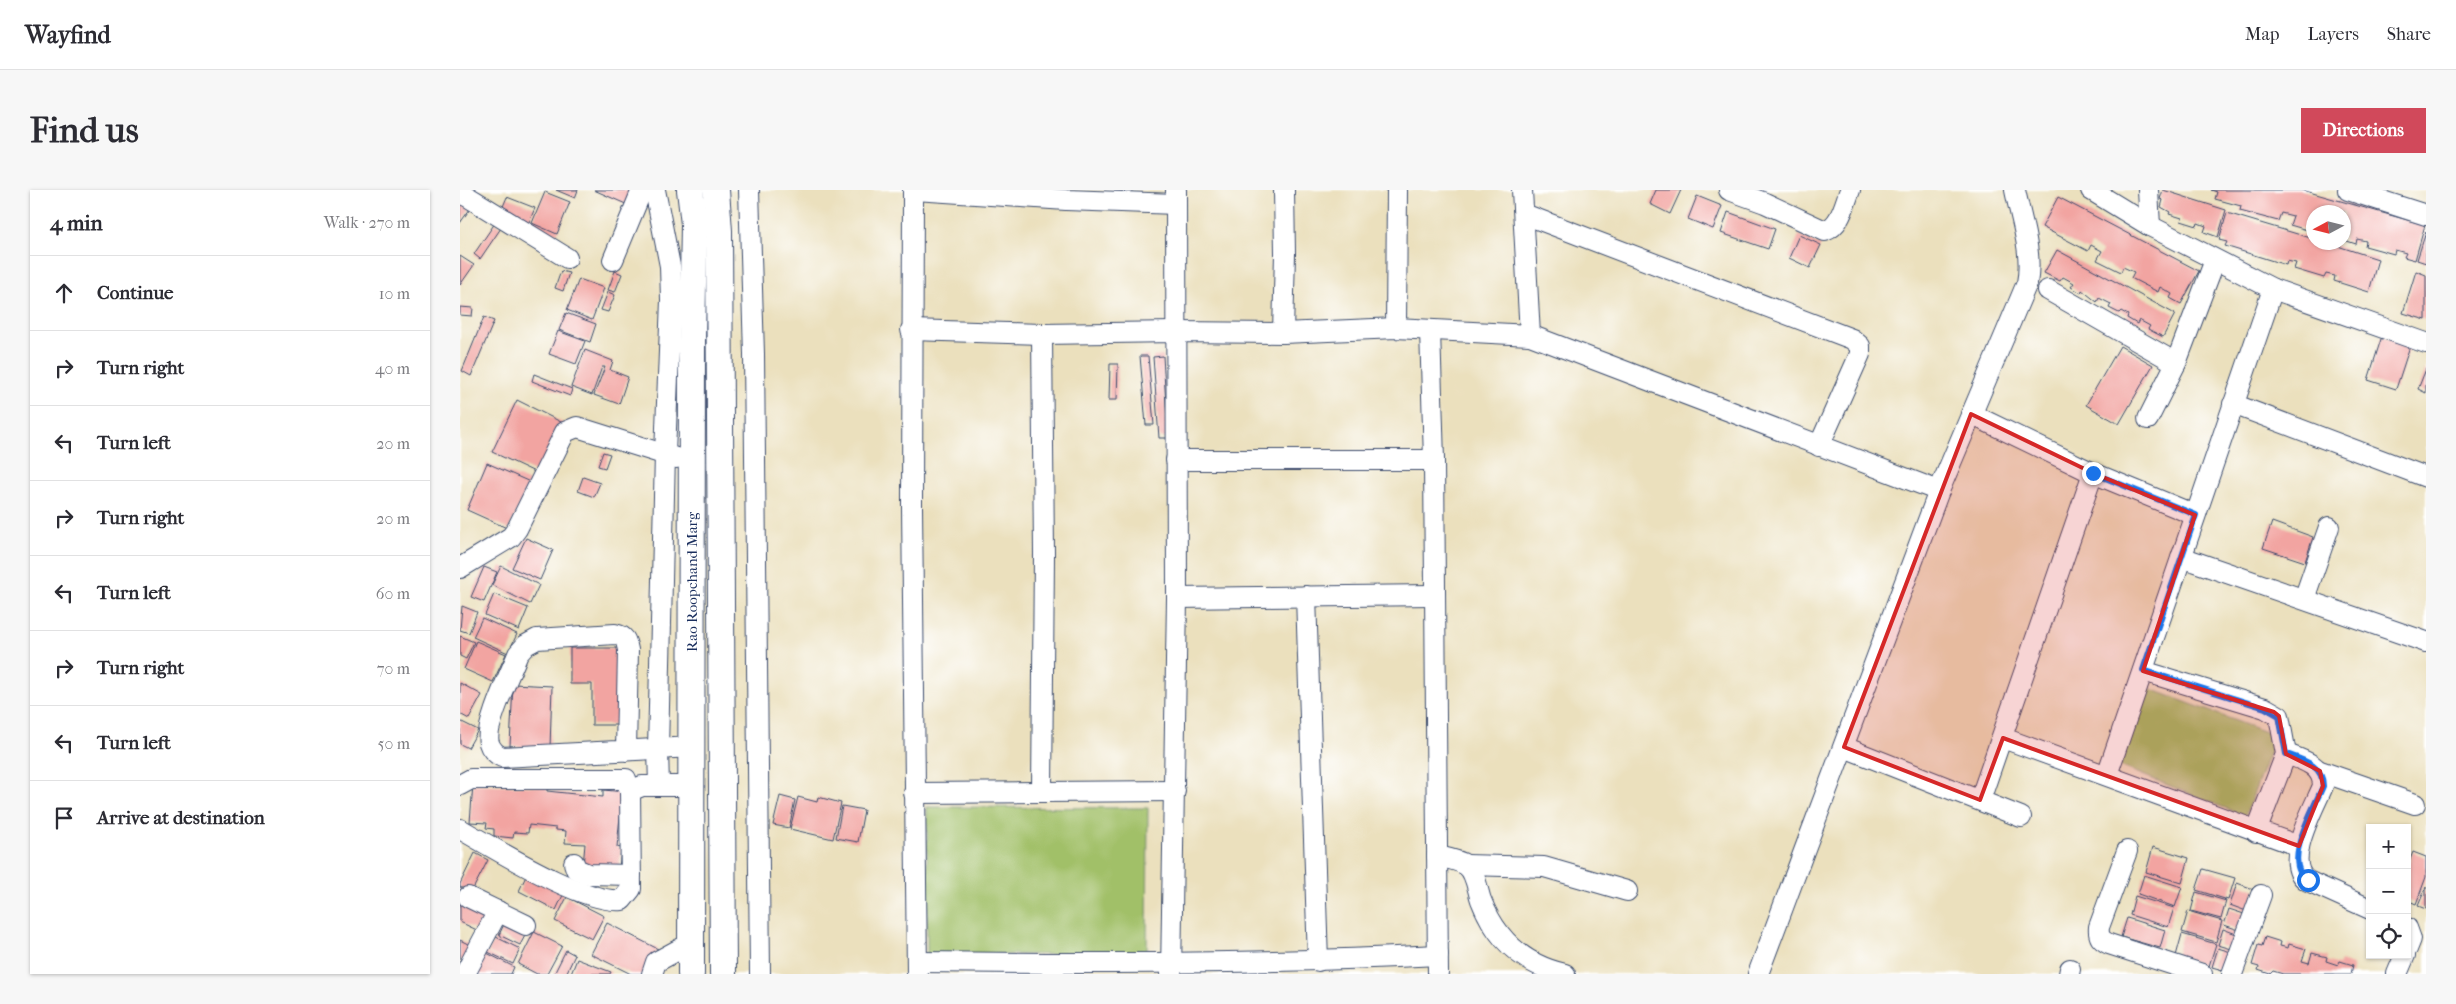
<!DOCTYPE html>
<meta charset="utf-8">
<style>
:root{--surface:#fff;--page:#f7f7f7;--text:#2b2b33;--muted:#7c7c81;--line:#e1e1e2;--accent:#d1495b}
body{margin:0;font-family:"IM FELL French Canon",serif;background:var(--page);color:var(--text)}
.controls{position:absolute;right:15px;bottom:15px;display:grid;overflow:hidden;border-radius:0px;box-shadow:0 1px 4px #0004}
.controls button{width:45px;height:45px;display:grid;place-items:center;padding:0;border:0;border-bottom:1px solid var(--line);background:var(--surface);color:var(--text);font:25px sans-serif}
.compass{position:absolute;left:1846px;top:15px;width:45px;height:45px;border-radius:50%;background:var(--surface);box-shadow:0 1px 4px #0004;rotate:263deg}
.stop{position:absolute;width:15px;height:15px;margin:-11px;border:4px solid #1a73e8;border-radius:50%;background:#fff}
.stop.end{background:#1a73e8;border-color:#fff;box-shadow:0 1px 5px #0008}
.list{margin:0;padding:0;list-style:none}
h2{display:flex;justify-content:space-between;align-items:center;height:65px;margin:0;padding:0 20px;font-size:21px}
h2 small{font-size:16px;font-weight:400;color:var(--muted)}
.list li{display:grid;grid-template-columns:32px 1fr auto;gap:15px;align-items:center;box-sizing:border-box;height:75px;padding:0 20px;border-top:1px solid var(--line)}
.list b{display:block;font-size:19px;white-space:nowrap}
.list em{font-size:16px;font-style:normal;color:var(--muted)}
.icon{flex:none;width:28px;height:28px;fill:none;stroke:currentColor;stroke-width:2;stroke-linecap:round;stroke-linejoin:round}
.map{position:relative;flex:none;width:1966px;height:784px;overflow:hidden;border-radius:0px}
header{display:flex;align-items:center;gap:30px;box-sizing:border-box;height:70px;padding:0 25px;background:var(--surface);border-bottom:1px solid var(--line)}
header strong{font-size:24px}
nav{display:flex;gap:28px;margin-inline-start:auto;font-size:18px}
.intro{display:flex;align-items:center;justify-content:space-between;box-sizing:border-box;height:120px;padding:0 30px}
h1{margin:0;font-size:35px}
.button{padding:12px 22px;border-radius:0px;background:var(--accent);color:#fff;font-size:18px;font-weight:700}
main{display:flex;gap:30px;padding:0 30px}
aside{flex:1;background:var(--surface);border-radius:0px;box-shadow:0 1px 4px #0004}
.map>svg:first-child{display:block}
.green{fill:#a1c068;stroke:#5e7863}
.building{fill:#f2a4a1}
.lines{fill:none;stroke-linecap:round;stroke-linejoin:round}
.minor-casing{stroke:#3a4a6c;stroke-width:22}
.major-casing{stroke:#3a4a6c;stroke-width:28}
.minor{stroke:#fff;stroke-width:20}
.major{stroke:#fff;stroke-width:26}
.route{stroke:#1a73e8;stroke-width:6}
.marked{fill:#d62828;fill-opacity:0.2;stroke:#d62828;stroke-width:4;stroke-linejoin:round}
.labels{text-anchor:middle;stroke-width:4.5;stroke-linejoin:round;paint-order:stroke}
.street-label{font-size:15px;fill:#1b2f5e;stroke:#fff}
</style>
<header>
<strong>Wayfind</strong>
<nav><a>Map</a><a>Layers</a><a>Share</a></nav>
</header>
<div class="intro"><h1>Find us</h1><a class="button">Directions</a></div>
<main>
<aside>
<h2>4 min<small>Walk · 270 m</small></h2>
<ul class="list">
<li><svg class="icon" aria-label="ahead" viewBox="0 0 24 24"><path d="M12 20V5M6 11l6-6 6 6"/></svg><div><b>Continue</b></div><em>10 m</em></li>
<li><svg class="icon" aria-label="right" viewBox="0 0 24 24"><path d="M7 20v-9h11M14 6l5 5-5 5"/></svg><div><b>Turn right</b></div><em>40 m</em></li>
<li><svg class="icon" aria-label="left" viewBox="0 0 24 24"><path d="M17 20v-9H6M10 6l-5 5 5 5"/></svg><div><b>Turn left</b></div><em>20 m</em></li>
<li><svg class="icon" aria-label="right" viewBox="0 0 24 24"><path d="M7 20v-9h11M14 6l5 5-5 5"/></svg><div><b>Turn right</b></div><em>20 m</em></li>
<li><svg class="icon" aria-label="left" viewBox="0 0 24 24"><path d="M17 20v-9H6M10 6l-5 5 5 5"/></svg><div><b>Turn left</b></div><em>60 m</em></li>
<li><svg class="icon" aria-label="right" viewBox="0 0 24 24"><path d="M7 20v-9h11M14 6l5 5-5 5"/></svg><div><b>Turn right</b></div><em>70 m</em></li>
<li><svg class="icon" aria-label="left" viewBox="0 0 24 24"><path d="M17 20v-9H6M10 6l-5 5 5 5"/></svg><div><b>Turn left</b></div><em>50 m</em></li>
<li><svg class="icon" aria-label="arrive" viewBox="0 0 24 24"><path d="M6 21V4h12l-3 4 3 4H6"/></svg><div><b>Arrive at destination</b></div></li>
</ul>
</aside>
<div class="map">
<svg width="1966" height="784" viewBox="0 0 1966 784">
<rect width="100%" height="100%" fill="#fff"/>
<filter id="ink" filterUnits="userSpaceOnUse"><feTurbulence type="fractalNoise" baseFrequency=".02" numOctaves="2"/><feDisplacementMap in="SourceGraphic" scale="10" xChannelSelector="R" yChannelSelector="G"/><feConvolveMatrix kernelMatrix="1 2 1 2 8 2 1 2 1" color-interpolation-filters="sRGB"/></filter>
<filter id="wash" filterUnits="userSpaceOnUse"><feTurbulence type="fractalNoise" baseFrequency=".0096" numOctaves="4" result="noise"/><feDisplacementMap in="SourceGraphic" scale="20" xChannelSelector="R" yChannelSelector="G"/><feGaussianBlur stdDeviation="1.12" result="paint"/><feColorMatrix in="noise" values="0 0 0 0 0 0 0 0 0 0 0 0 0 0 0 0 0 1.4 0 .05"/><feComposite in="paint" operator="in"/></filter>
<g filter="url(#wash)">
<rect width="100%" height="100%" fill="#ebe0bd"/>
<!-- green -->
<g class="green">
<polygon points="1688,498 1816,546 1785,626 1660,576"/>
<polygon points="467,617 688,618 687,765 467,764"/>
</g>
<g id="blocks">
<!-- building -->
<g class="building">
<polygon points="96,0 118,0 115,8"/>
<polygon points="134,0 174,0 168,15"/>
<polygon points="1196,0 1221,0 1210,24 1190,14"/>
<polygon points="1703,0 1766,20 1758,47 1744,42 1746,36 1738,33 1737,36 1721,31 1722,28 1709,24 1710,22 1701,17 1703,10 1700,9"/>
<polygon points="1751,0 1842,0 1965,35 1955,70 1944,67 1946,63 1935,60 1934,64 1905,56 1906,51 1897,49 1896,54 1884,50 1884,22 1854,22 1854,42 1830,35 1833,26 1821,23 1818,31 1780,21 1781,16 1755,9 1757,2"/>
<polygon points="85,2 110,12 97,44 72,33"/>
<polygon points="1237,6 1262,16 1253,39 1228,29"/>
<polygon points="47,7 75,18 67,37 39,26"/>
<polygon points="1598,7 1739,81 1721,114 1710,108 1712,104 1700,97 1698,102 1671,88 1674,82 1663,77 1661,82 1637,70 1642,61 1631,55 1628,61 1582,37"/>
<polygon points="0,12 10,19 0,33"/>
<polygon points="1268,22 1315,39 1308,59 1261,43"/>
<polygon points="1767,23 1854,49 1854,52 1865,52 1918,69 1909,102 1874,91 1875,86 1866,84 1864,88 1834,79 1836,73 1827,71 1826,75 1765,56 1767,52 1759,50"/>
<polygon points="35,33 41,38 20,69 14,64"/>
<polygon points="1966,42 1966,73 1957,70"/>
<polygon points="1339,45 1361,55 1350,78 1329,68"/>
<polygon points="1597,60 1715,124 1703,147 1688,139 1690,136 1679,130 1677,134 1667,128 1668,125 1661,121 1659,123 1649,118 1651,114 1639,108 1637,112 1622,100 1621,103 1611,97 1614,93 1603,87 1600,91 1584,83"/>
<polygon points="0,66 14,75 0,95"/>
<polygon points="101,81 109,83 103,101 95,98"/>
<polygon points="155,81 162,84 155,102 148,100"/>
<polygon points="1956,81 1966,85 1966,130 1943,123"/>
<polygon points="119,89 144,98 132,130 107,120"/>
<polygon points="148,102 155,105 148,122 141,120"/>
<polygon points="0,117 13,118 12,126 0,125"/>
<polygon points="106,123 136,134 130,152 99,140"/>
<polygon points="24,127 34,131 11,186 2,181"/>
<polygon points="98,141 125,151 116,174 89,164"/>
<polygon points="1922,146 1950,156 1936,199 1908,190"/>
<polygon points="1660,156 1693,175 1659,234 1626,215"/>
<polygon points="125,160 153,171 150,180 168,187 159,214 134,205 145,177 142,177 132,205 111,197"/>
<polygon points="680,166 688,166 694,235 686,235"/>
<polygon points="703,166 708,248 699,248 693,167"/>
<polygon points="650,174 658,174 657,210 649,210"/>
<polygon points="1966,179 1966,203 1958,199"/>
<polygon points="74,184 112,199 110,206 72,191"/>
<polygon points="57,210 103,233 79,284 32,262"/>
<polygon points="143,262 150,264 145,278 138,276"/>
<polygon points="27,273 70,292 49,339 7,320"/>
<polygon points="123,287 140,293 134,307 118,301"/>
<polygon points="1812,332 1853,347 1845,372 1803,358"/>
<polygon points="66,348 93,360 80,390 52,378"/>
<polygon points="41,376 79,395 70,414 32,395"/>
<polygon points="24,377 37,382 24,412 11,407"/>
<polygon points="34,404 68,418 59,440 25,425"/>
<polygon points="2,416 17,422 9,443 0,440"/>
<polygon points="22,428 57,444 48,463 13,447"/>
<polygon points="0,446 14,452 6,469 0,466"/>
<polygon points="16,451 46,464 33,492 4,479"/>
<polygon points="110,458 161,458 161,535 132,535 132,494 110,494"/>
<polygon points="0,493 22,505 9,529 0,524"/>
<polygon points="53,494 92,496 90,558 50,556"/>
<polygon points="0,531 18,540 8,558 0,554"/>
<polygon points="13,594 87,597 87,601 143,607 143,600 166,602 164,626 160,626 157,657 161,658 159,679 123,676 125,654 105,653 106,641 96,640 96,638 69,635 68,643 54,642 53,648 34,646 34,639 26,638 27,633 10,632"/>
<polygon points="320,606 335,610 329,638 313,635"/>
<polygon points="338,607 357,612 358,607 381,613 373,649 330,639"/>
<polygon points="382,616 404,620 398,652 376,648"/>
<polygon points="1693,657 1729,668 1722,693 1686,682"/>
<polygon points="1953,662 1966,667 1966,687 1956,714 1947,710 1947,677"/>
<polygon points="15,663 28,670 11,703 0,697 0,694"/>
<polygon points="1743,679 1775,688 1768,710 1736,700"/>
<polygon points="67,684 104,703 96,720 59,701"/>
<polygon points="1684,685 1722,697 1715,717 1678,704"/>
<polygon points="1777,693 1796,700 1789,722 1770,715"/>
<polygon points="1966,697 1966,719 1958,716"/>
<polygon points="1736,702 1766,711 1761,729 1731,721"/>
<polygon points="1675,706 1714,718 1708,737 1670,725"/>
<polygon points="107,707 144,726 132,749 95,731"/>
<polygon points="0,713 28,727 21,742 0,732"/>
<polygon points="1769,719 1787,725 1782,741 1764,735"/>
<polygon points="1728,721 1762,731 1756,752 1722,742"/>
<polygon points="1667,728 1705,740 1700,758 1661,747"/>
<polygon points="45,732 67,742 60,755 39,745"/>
<polygon points="147,733 198,759 185,784 171,784 131,764"/>
<polygon points="1763,739 1779,745 1775,760 1758,755"/>
<polygon points="74,742 102,756 87,784 77,784 58,774"/>
<polygon points="1722,744 1756,754 1749,776 1716,766"/>
<polygon points="36,747 60,759 53,774 28,762"/>
<polygon points="1805,747 1821,752 1820,756 1828,758 1829,754 1846,759 1842,771 1849,773 1852,763 1867,767 1866,771 1878,775 1880,771 1893,775 1891,784 1823,784 1813,781 1810,784 1798,780 1799,777 1792,775 1798,755 1802,756"/>
<polygon points="0,750 14,757 6,772 0,769"/>
<polygon points="1758,758 1771,762 1766,781 1752,777"/>
<polygon points="106,760 115,765 106,784 94,784"/>
<polygon points="23,761 54,777 51,784 18,784 13,781"/>
<polygon points="117,769 151,782 150,784 111,784"/>
</g>
</g>
</g>
<g filter="url(#ink)">
<use href="#blocks" fill-opacity="0" stroke="#3a4a6c" stroke-width="1"/>
<g class="lines">
<defs>
<g id="minor">
<polyline points="195,0 210,76 211,110 205,264 198,559 199,596"/>
<polyline points="289,0 294,164 300,784"/>
<polyline points="453,0 452,316 457,784"/>
<polyline points="455,0 606,10 716,14"/>
<polyline points="1062,0 1070,145"/>
<path d="M1269,0L1305,13L1365,41C1381,35 1384,15 1390,0"/>
<polyline points="1631,0 1690,36 1813,99 1966,153"/>
<polyline points="1688,0 1690,36"/>
<polyline points="1888,0 1966,25"/>
<polyline points="0,2 107,68"/>
<polyline points="1064,24 1392,149 1400,156 1400,164 1359,256"/>
<polyline points="153,70 182,0"/>
<polyline points="1588,100 1716,173 1755,70"/>
<polyline points="936,138 937,0"/>
<polyline points="451,140 582,144 715,142 823,143 936,138 1070,145 1479,301"/>
<polyline points="970,140 974,270 978,784"/>
<polyline points="823,143 825,63 824,0"/>
<polyline points="1773,214 1966,287"/>
<polyline points="1511,224 1633,283 1735,325"/>
<polyline points="1688,229 1716,173"/>
<polyline points="716,270 974,270"/>
<polyline points="1721,367 1966,452"/>
<polyline points="0,378 51,347 57,339 105,242 117,237 216,268"/>
<polyline points="846,406 858,771"/>
<polyline points="717,408 973,405"/>
<polyline points="1844,409 1869,337"/>
<polyline points="1683,481 1805,518 1819,526 1826,564 1796,642"/>
<polyline points="1543,548 1839,656"/>
<polyline points="1384,557 1561,627"/>
<path d="M166,561L168,460C166,450 165,446 155,444L77,449L66,455L58,464C51,482 24,536 29,553C31,560 36,564 42,567L233,557"/>
<path d="M1826,564C1843,570 1863,575 1863,596C1854,618 1821,675 1848,691L1910,719"/>
<polyline points="1860,581 1955,614"/>
<polyline points="1647,585 1813,99"/>
<path d="M0,595L11,589H166L170,601L171,699L162,710C123,714 36,659 0,639"/>
<polyline points="170,601 182,596 232,596"/>
<polyline points="582,602 584,364 582,144"/>
<polyline points="454,603 715,601"/>
<polyline points="1520,610 1633,283"/>
<path d="M1667,661L1639,737C1638,747 1641,750 1649,754L1742,784"/>
<path d="M977,666C986,668 998,670 1006,675C1016,682 1017,699 1021,710C1036,749 1064,775 1105,784"/>
<polyline points="114,673 116,679 128,684 171,685"/>
<polyline points="1006,675 1084,677 1167,701"/>
<polyline points="8,707 66,735"/>
<polyline points="1947,738 1951,749 1947,759"/>
<path d="M457,772C631,774 804,774 978,765"/>
<polyline points="5,784 38,721"/>
<polyline points="192,784 196,772 231,753"/>
<polyline points="711,784 717,408 716,0"/>
<path d="M1298,784L1479,301L1567,93C1573,63 1561,30 1555,0"/>
<polyline points="1609,784 1610,779"/>
<polyline points="1772,784 1801,705"/>
<polyline points="1937,784 1945,765"/>
</g>
<g id="major">
<polyline points="230,0 234,34 232,151 231,784"/>
<polyline points="256,0 259,41 263,784"/>
</g>
</defs>
<!-- minor casing -->
<use href="#minor" class="minor-casing"/>
<!-- major casing -->
<use href="#major" class="major-casing"/>
<!-- minor -->
<use href="#minor" class="minor"/>
<!-- major -->
<use href="#major" class="major"/>
</g>
</g>
<g class="lines" filter="url(#ink)">
<!-- route -->
<path class="route" d="M1633,283L1736,325L1683,480L1805,518L1819,526L1826,564C1843,570 1863,575 1863,596C1854,618 1820,675 1848,690"/>
</g>
<!-- marked area -->
<path class="marked" d="M1511,224L1633,283L1735,325L1683,481L1814,522L1819,526L1826,564L1860,581L1863,596L1839,656L1543,548L1520,610L1384,557Z"/>
<g class="labels">
<!-- street labels -->
<g class="street-label">
<text transform="translate(232 392) rotate(-90)" y="5">Rao Roopchand Marg</text>
</g>
</g>
</svg>
<div class="controls">
<button>+</button>
<button>−</button>
<button><svg class="icon" aria-label="locate" viewBox="0 0 24 24"><circle cx="12" cy="12" r="6"/><path d="M12 2v4M12 18v4M2 12h4M18 12h4"/></svg></button>
</div>
<svg class="compass" viewBox="-18 -18 36 36"><path d="M0-13l5 13h-10z" fill="#e53935"/><path d="M0 13l5-13h-10z" fill="#7c7c81"/></svg>
<div class="stop" style="left:1848px;top:690px"></div>
<div class="stop end" style="left:1633px;top:283px"></div>
</div>
</main>
